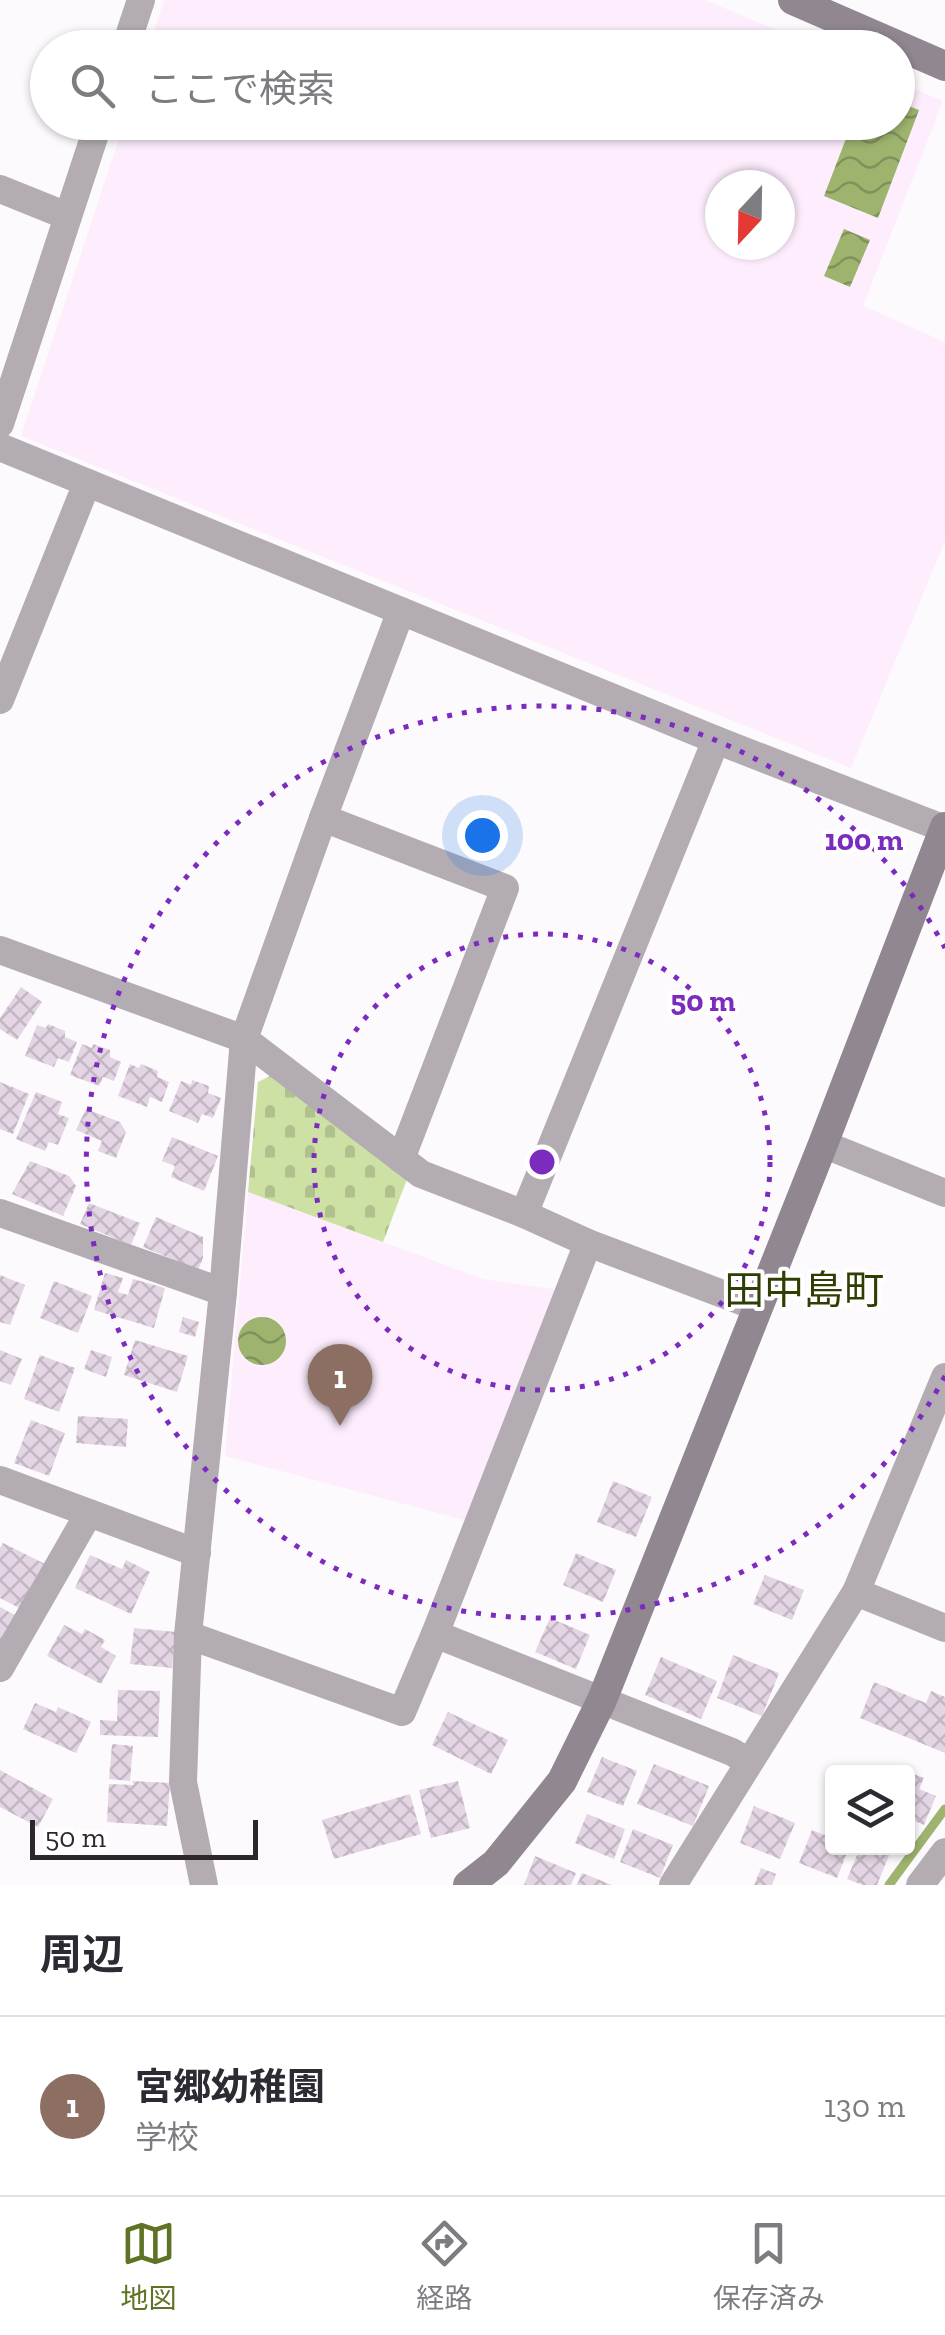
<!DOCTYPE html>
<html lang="ja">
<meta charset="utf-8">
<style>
:root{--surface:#fff;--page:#f7f7f7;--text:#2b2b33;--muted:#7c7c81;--line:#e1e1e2;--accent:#5e7424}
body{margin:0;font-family:"Zilla Slab","Noto Sans JP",serif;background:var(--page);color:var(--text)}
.controls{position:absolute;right:30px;bottom:30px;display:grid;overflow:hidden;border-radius:10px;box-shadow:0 2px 8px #0004}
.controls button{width:90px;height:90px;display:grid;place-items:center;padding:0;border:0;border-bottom:2px solid var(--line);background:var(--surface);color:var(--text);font:50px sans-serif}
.compass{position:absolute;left:705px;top:170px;width:90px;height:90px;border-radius:50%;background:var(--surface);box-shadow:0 2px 8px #0004;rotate:202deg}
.scale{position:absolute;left:30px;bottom:25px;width:228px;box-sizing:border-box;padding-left:10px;border:5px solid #2d272d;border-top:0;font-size:28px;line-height:35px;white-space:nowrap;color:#2d272d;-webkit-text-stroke:8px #fff;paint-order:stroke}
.you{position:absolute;left:482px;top:835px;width:35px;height:35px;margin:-25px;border:8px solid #fff;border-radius:50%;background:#1a73e8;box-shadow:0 0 0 15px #1a73e833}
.badge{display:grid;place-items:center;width:65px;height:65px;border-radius:50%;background:var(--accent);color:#fff;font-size:32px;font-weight:700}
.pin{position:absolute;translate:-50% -82px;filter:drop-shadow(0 2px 5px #0008)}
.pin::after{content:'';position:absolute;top:52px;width:35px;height:30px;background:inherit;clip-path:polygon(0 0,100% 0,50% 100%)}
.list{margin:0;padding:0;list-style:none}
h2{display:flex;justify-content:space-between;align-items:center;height:130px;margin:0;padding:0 40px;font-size:42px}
h2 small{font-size:32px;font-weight:400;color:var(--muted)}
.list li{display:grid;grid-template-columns:65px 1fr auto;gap:30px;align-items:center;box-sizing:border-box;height:180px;padding:0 40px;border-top:2px solid var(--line)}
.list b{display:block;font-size:38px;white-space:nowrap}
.list p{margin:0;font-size:32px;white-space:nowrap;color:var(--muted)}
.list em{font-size:32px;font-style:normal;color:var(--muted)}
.icon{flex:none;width:55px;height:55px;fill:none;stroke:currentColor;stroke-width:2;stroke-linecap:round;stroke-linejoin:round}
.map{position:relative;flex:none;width:945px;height:1885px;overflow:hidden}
.search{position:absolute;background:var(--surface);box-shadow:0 2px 8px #0004;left:30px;right:30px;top:30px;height:110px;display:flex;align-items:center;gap:25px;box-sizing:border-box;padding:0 35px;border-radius:55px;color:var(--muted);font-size:38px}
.sheet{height:310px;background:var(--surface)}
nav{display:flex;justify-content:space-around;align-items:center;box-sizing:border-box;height:140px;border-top:2px solid var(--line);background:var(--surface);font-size:28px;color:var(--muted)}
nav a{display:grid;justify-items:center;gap:5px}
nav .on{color:var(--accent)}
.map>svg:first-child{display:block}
.built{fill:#fdedfd;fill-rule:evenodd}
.cemetery{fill:url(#cemetery-stones)}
.water{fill:url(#water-waves)}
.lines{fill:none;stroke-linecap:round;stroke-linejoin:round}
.stream{stroke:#9db36e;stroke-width:9}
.building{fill:url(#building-cross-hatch)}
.street{stroke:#b3adb3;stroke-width:28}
.secondary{stroke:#908790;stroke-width:30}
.ring{fill:none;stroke:#7b2cbf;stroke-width:5;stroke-dasharray:5 10}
.labels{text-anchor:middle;stroke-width:8;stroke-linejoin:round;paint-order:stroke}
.quarter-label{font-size:40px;fill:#303e04;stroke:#fff}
.centre{fill:#7b2cbf;stroke:#fff;stroke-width:5}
.ring-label{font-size:30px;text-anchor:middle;font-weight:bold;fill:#7b2cbf;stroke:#fff;stroke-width:8;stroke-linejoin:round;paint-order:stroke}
</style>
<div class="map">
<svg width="945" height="1885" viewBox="0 0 945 1885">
<defs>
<pattern id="cemetery-stones" width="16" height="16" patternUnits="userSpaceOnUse" patternTransform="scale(2.5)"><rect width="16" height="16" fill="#cde1a4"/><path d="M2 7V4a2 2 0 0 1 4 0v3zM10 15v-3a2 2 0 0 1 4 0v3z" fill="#b0c18e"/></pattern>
<pattern id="water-waves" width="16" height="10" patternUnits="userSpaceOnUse" patternTransform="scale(2.5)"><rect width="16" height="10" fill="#9db36e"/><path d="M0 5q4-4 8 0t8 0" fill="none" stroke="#80925b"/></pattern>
<pattern id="building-cross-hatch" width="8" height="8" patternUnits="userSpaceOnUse" patternTransform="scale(2.5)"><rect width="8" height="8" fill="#e3d5e3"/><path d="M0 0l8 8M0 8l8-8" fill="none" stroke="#c3b7c3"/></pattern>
</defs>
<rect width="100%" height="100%" fill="#fdfafd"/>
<!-- built -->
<g class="built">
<polygon points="164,0 705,0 817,47 149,47"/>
<path d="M898,82L943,101L863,306L945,342V541L851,768L21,436L124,123L898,122ZM720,185H780V245H720Z"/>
<polygon points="248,1192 483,1279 559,1290 468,1521 225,1456"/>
</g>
<!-- cemetery -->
<polygon class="cemetery" points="276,1073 409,1174 383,1242 248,1192 258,1082"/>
<!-- water -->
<g class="water">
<polygon points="898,102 919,110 878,218 824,196 852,123 898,122"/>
<polygon points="844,229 870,240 850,287 824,276"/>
<circle cx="262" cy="1341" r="24"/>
</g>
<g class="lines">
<!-- stream -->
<polyline class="stream" points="889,1885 945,1809"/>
</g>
<!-- building -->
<g class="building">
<polygon points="21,987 42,1002 17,1040 0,1029 0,1018"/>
<polygon points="48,1024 65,1031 65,1037 77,1042 69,1062 58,1058 54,1067 25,1056 37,1025 46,1028"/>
<polygon points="82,1044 92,1048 93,1044 110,1050 110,1057 121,1062 114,1081 103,1077 99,1086 70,1075"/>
<polygon points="130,1064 139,1068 141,1064 158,1071 157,1077 169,1082 162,1102 150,1097 147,1107 118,1096"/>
<polygon points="192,1080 209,1086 208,1093 221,1098 213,1118 202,1114 198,1123 169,1111 181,1081 191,1085"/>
<polygon points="0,1082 29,1094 13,1134 0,1129"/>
<polygon points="36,1092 62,1102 58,1114 69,1118 58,1145 49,1142 45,1151 16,1139"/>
<polygon points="86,1109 120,1122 126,1132 116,1158 98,1151 102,1141 76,1130"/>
<polygon points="172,1137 218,1156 204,1191 171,1177 175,1166 162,1161"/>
<polygon points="30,1161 69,1176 76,1186 63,1216 12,1194"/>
<polygon points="89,1203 140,1223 131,1245 80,1224"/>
<polygon points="156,1217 203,1237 203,1258 198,1270 143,1247"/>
<polygon points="105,1273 123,1278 118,1292 128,1295 133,1279 165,1288 154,1328 94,1310"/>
<polygon points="0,1275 25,1285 10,1325 0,1322"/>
<polygon points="54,1281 92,1296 78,1333 40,1318"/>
<polygon points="183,1317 199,1322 195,1337 179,1332"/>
<polygon points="135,1340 188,1356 177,1392 124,1375"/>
<polygon points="0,1350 22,1359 11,1385 0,1381"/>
<polygon points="91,1350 112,1357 106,1377 84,1369"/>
<polygon points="40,1355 75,1368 59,1412 24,1399"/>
<polygon points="78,1416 128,1419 126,1447 76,1443"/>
<polygon points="31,1420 65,1433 49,1476 14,1463"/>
<polygon points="613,1481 652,1497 636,1537 597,1522"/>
<polygon points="3,1543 47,1565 23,1610 0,1598 0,1548"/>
<polygon points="576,1553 616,1570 603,1602 563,1585"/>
<polygon points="90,1555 122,1569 126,1560 150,1572 131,1614 75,1588"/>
<polygon points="765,1575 804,1590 792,1620 753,1604"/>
<polygon points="0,1607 18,1617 0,1651"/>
<polygon points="550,1618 590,1635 576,1669 535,1652"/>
<polygon points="64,1625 82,1634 85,1629 105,1640 101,1647 116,1656 101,1684 47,1656"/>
<polygon points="134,1628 176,1632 172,1668 130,1664"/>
<polygon points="733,1655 779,1673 762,1716 717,1698"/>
<polygon points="661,1657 717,1681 701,1719 645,1695"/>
<polygon points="874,1682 926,1703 931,1691 945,1697 945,1753 860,1718"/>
<polygon points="118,1690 160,1691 158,1737 100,1735 100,1720 117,1721"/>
<polygon points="35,1703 56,1712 58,1707 91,1722 76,1753 23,1729"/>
<polygon points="448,1712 508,1740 491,1774 432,1745"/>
<polygon points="112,1744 133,1746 130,1781 109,1779"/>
<polygon points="602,1757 637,1771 623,1806 587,1792"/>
<polygon points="654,1764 709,1786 693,1826 637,1804"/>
<polygon points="893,1766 924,1778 919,1789 936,1796 924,1825 908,1818 908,1772 890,1772"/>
<polygon points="0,1770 53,1799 38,1827 0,1807"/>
<polygon points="132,1781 170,1783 167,1826 107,1822 109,1784 134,1785"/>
<polygon points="458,1781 470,1828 431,1838 419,1790"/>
<polygon points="410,1794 421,1834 334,1859 322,1820"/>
<polygon points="754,1806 795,1823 780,1859 740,1843"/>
<polygon points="587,1814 625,1829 614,1859 575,1843"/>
<polygon points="633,1829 673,1845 660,1878 620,1862"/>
<polygon points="812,1830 832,1838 832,1848 849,1848 837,1878 799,1863"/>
<polygon points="860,1848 892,1848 877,1885 863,1885 847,1879"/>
<polygon points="535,1856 576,1873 571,1885 524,1885"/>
<polygon points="761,1868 776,1874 772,1885 754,1885"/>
<polygon points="582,1873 612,1885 577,1885"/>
</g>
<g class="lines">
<!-- street -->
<g class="street">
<polyline points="125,48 141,0"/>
<polyline points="0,189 67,216"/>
<polyline points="0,424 99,122"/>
<polyline points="0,447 716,740 945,829"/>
<polyline points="0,700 87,483"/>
<polyline points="323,818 505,888 401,1159"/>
<polyline points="0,950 244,1039 421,1174 524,1214 588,1243 757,1307"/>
<polyline points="823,1144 945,1193"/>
<polyline points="0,1213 223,1292"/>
<polyline points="524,1214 716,740"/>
<polyline points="0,1480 197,1553"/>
<polyline points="856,1592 945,1628"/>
<polyline points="435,1634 732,1752 749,1762"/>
<polyline points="188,1635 402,1712 435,1634 588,1243"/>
<polyline points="0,1668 89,1513"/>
<polyline points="204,1885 183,1782 188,1635 223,1292 244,1039 323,818 401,611"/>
<polyline points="673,1885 856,1592 945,1377"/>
<polyline points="920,1885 945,1852"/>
</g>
<!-- secondary -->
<g class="secondary">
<polyline points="793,0 945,66"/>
<polyline points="468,1885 496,1863 562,1781 602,1700 823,1144 945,827"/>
</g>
</g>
<!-- distance rings -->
<g class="ring">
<circle cx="542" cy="1162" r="228"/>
<path d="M945 1376A456 456 0 1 1 945 948"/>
</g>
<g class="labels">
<!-- quarter labels -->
<g class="quarter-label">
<text x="804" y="1304">田中島町</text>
</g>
</g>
<circle cx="542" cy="1162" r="15" class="centre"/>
<g class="ring-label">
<text x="864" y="850">100 m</text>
<text x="703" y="1011">50 m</text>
</g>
</svg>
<div class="controls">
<button><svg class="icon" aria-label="layers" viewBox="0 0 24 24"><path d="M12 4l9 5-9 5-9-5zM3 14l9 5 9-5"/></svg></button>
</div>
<svg class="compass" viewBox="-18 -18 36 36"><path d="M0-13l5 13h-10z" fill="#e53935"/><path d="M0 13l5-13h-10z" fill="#7c7c81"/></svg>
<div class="scale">50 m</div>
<div class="you"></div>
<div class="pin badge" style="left:340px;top:1426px;background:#8d6e63">1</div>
<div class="search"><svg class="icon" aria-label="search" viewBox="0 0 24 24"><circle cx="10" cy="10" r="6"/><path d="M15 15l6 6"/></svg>ここで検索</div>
</div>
<section class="sheet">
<h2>周辺<small></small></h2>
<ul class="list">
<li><span class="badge" style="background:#8d6e63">1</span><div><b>宮郷幼稚園</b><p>学校</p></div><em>130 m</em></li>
</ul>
</section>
<nav>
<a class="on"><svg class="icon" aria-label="map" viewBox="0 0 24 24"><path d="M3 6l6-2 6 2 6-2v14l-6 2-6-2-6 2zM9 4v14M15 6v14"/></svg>地図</a>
<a><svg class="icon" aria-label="directions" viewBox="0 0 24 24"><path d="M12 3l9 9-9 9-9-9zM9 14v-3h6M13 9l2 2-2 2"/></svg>経路</a>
<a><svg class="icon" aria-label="saved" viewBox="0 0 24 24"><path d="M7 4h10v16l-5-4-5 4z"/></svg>保存済み</a>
</nav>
